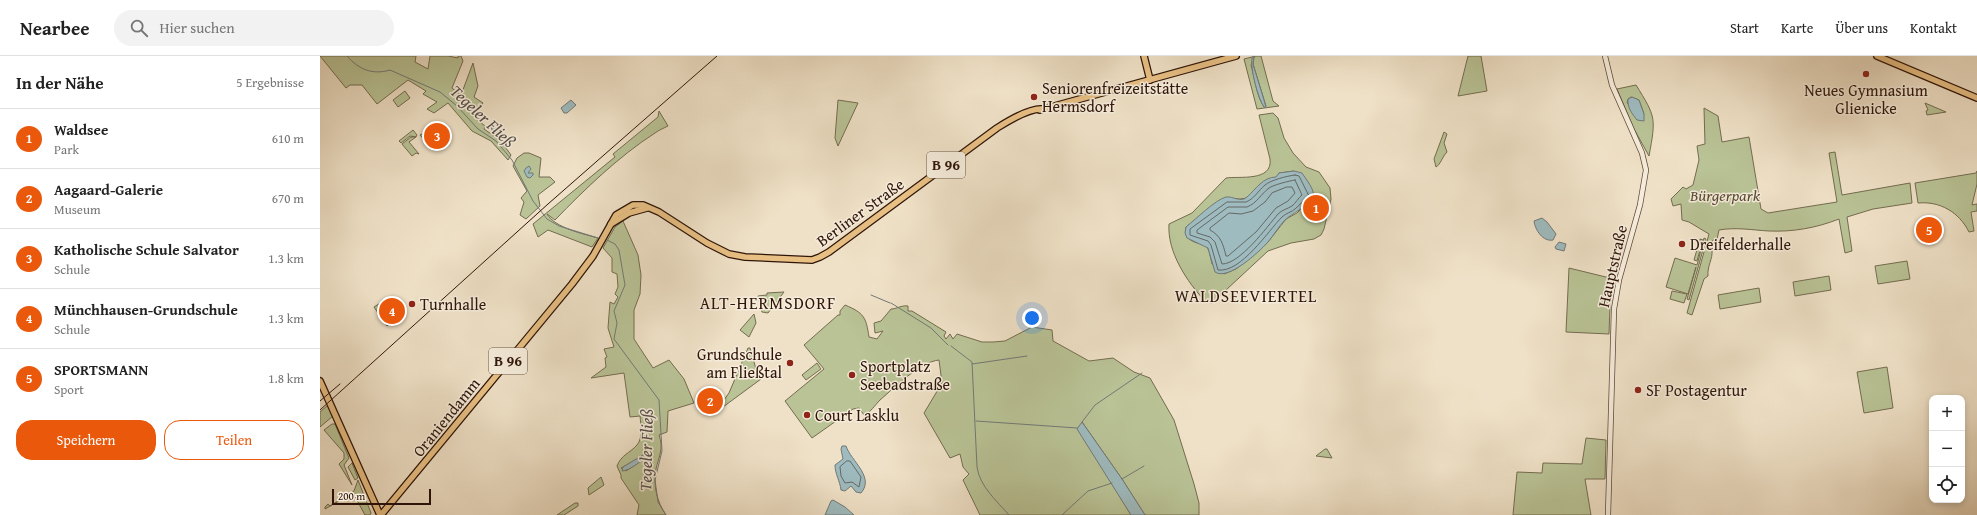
<!DOCTYPE html>
<html lang="de">
<meta charset="utf-8">
<style>
:root{--surface:#fff;--page:#f2f2f2;--text:#222;--muted:#767676;--line:#e0e0e0;--accent:#ea580c}
body{margin:0;font-family:"Gentium Book Plus",serif;background:var(--page);color:var(--text)}
.controls{position:absolute;right:12px;bottom:12px;display:grid;overflow:hidden;border-radius:8px;box-shadow:0 2px 6px #0003}
.controls button{width:36px;height:36px;display:grid;place-items:center;padding:0;border:0;border-bottom:1px solid var(--line);background:var(--surface);color:var(--text);font:20px sans-serif}
.scale{position:absolute;left:12px;bottom:10px;width:99px;box-sizing:border-box;padding-left:4px;border:2px solid #2f1509;border-top:0;font-size:11px;line-height:14px;white-space:nowrap;color:#2f1509;-webkit-text-stroke:3px #f5ecdb;paint-order:stroke}
.you{position:absolute;left:712px;top:262px;width:14px;height:14px;margin:-10px;border:3px solid #fff;border-radius:50%;background:#1a73e8;box-shadow:0 0 0 6px #1a73e833}
.badge{display:grid;place-items:center;width:26px;height:26px;border-radius:50%;background:var(--accent);color:#fff;font-size:13px;font-weight:700}
.pin{position:absolute;translate:-50% -50%;border:2px solid #fff;box-shadow:0 1px 4px #0006}
.list{margin:0;padding:0;list-style:none}
h2{display:flex;justify-content:space-between;align-items:center;height:52px;margin:0;padding:0 16px;font-size:17px}
h2 small{font-size:13px;font-weight:400;color:var(--muted)}
.list li{display:grid;grid-template-columns:26px 1fr auto;gap:12px;align-items:center;box-sizing:border-box;height:60px;padding:0 16px;border-top:1px solid var(--line)}
.list b{display:block;font-size:15px;white-space:nowrap}
.list p{margin:0;font-size:13px;white-space:nowrap;color:var(--muted)}
.list em{font-size:13px;font-style:normal;color:var(--muted)}
.actions{display:flex;gap:8px;padding:12px 16px}
.actions a{flex:1;padding:9px 0;border:1px solid var(--accent);border-radius:16px;text-align:center;font-size:14px;color:var(--accent)}
.actions .main{background:var(--accent);color:#fff}
.icon{flex:none;width:22px;height:22px;fill:none;stroke:currentColor;stroke-width:2;stroke-linecap:round;stroke-linejoin:round}
.map{position:relative;flex:none;width:1657px;height:459px;overflow:hidden}
header{display:flex;align-items:center;gap:24px;box-sizing:border-box;height:56px;padding:0 20px;background:var(--surface);border-bottom:1px solid var(--line)}
header strong{font-size:19px}
nav{display:flex;gap:22px;margin-inline-start:auto;font-size:14px}
.search{width:280px;height:36px;background:var(--page);display:flex;align-items:center;gap:10px;box-sizing:border-box;padding:0 14px;border-radius:22px;color:var(--muted);font-size:15px}
main{display:flex}
aside{flex:1;background:var(--surface)}
.map>svg:first-child{display:block}
.green{fill:#b9c396;stroke:#746c50;fill-rule:evenodd}
.water{fill:#9ebbbf;stroke:#727976}
.lines{fill:none;stroke-linecap:round;stroke-linejoin:round}
.shore{stroke:#666864;stroke-width:1}
.stream{stroke:#727976;stroke-width:1}
.minor-casing{stroke:#5f4838;stroke-width:6}
.major-casing{stroke:#2f1509;stroke-width:8}
.minor{stroke:#f5ecdb;stroke-width:4.5}
.major{stroke:#e8c084;stroke-width:5.5}
.tram{stroke:#2f1509;stroke-width:1}
.poi-dot{fill:#8f2418;stroke:#f5ecdb;stroke-width:1.5}
.labels{text-anchor:middle;stroke-width:3;stroke-linejoin:round;paint-order:stroke}
.shield{fill:#f5ecdb;stroke:#6a5648;stroke-width:1}
.shield-label{font-size:15px;font-weight:bold;fill:#2f1509}
.poi-label{font-size:16px;fill:#2f1509;stroke:#f5ecdb;text-anchor:start}
.park-label{font-size:16px;font-style:italic;fill:#584933;stroke:#f5ecdb}
.street-label{font-size:16px;fill:#2f1509;stroke:#f5ecdb}
.water-label{font-size:17px;font-style:italic;fill:#564f49;stroke:#f5ecdb}
.neighbourhood-label{font-size:17px;letter-spacing:1px;fill:#2f1509;stroke:#f5ecdb}
</style>
<header>
<strong>Nearbee</strong>
<div class="search"><svg class="icon" aria-label="search" viewBox="0 0 24 24"><circle cx="10" cy="10" r="6"/><path d="M15 15l6 6"/></svg>Hier suchen</div>
<nav><a>Start</a><a>Karte</a><a>Über uns</a><a>Kontakt</a></nav>
</header>
<main>
<aside>
<h2>In der Nähe<small>5 Ergebnisse</small></h2>
<ul class="list">
<li><span class="badge">1</span><div><b>Waldsee</b><p>Park</p></div><em>610 m</em></li>
<li><span class="badge">2</span><div><b>Aagaard-Galerie</b><p>Museum</p></div><em>670 m</em></li>
<li><span class="badge">3</span><div><b>Katholische Schule Salvator</b><p>Schule</p></div><em>1.3 km</em></li>
<li><span class="badge">4</span><div><b>Münchhausen-Grundschule</b><p>Schule</p></div><em>1.3 km</em></li>
<li><span class="badge">5</span><div><b>SPORTSMANN</b><p>Sport</p></div><em>1.8 km</em></li>
</ul>
<div class="actions"><a class="main">Speichern</a><a>Teilen</a></div>
</aside>
<div class="map">
<svg width="1657" height="459" viewBox="0 0 1657 459">
<rect width="100%" height="100%" fill="#efe1c7"/>
<filter id="stains"><feTurbulence type="fractalNoise" baseFrequency=".005" numOctaves="4"/><feColorMatrix values="0 0 0 0 .2 0 0 0 0 .09 0 0 0 0 .02 0 0 0 .5 -.17"/></filter>
<radialGradient id="worn" r=".72"><stop offset=".6" stop-color="#630" stop-opacity="0"/><stop offset="1" stop-color="#630" stop-opacity=".3"/></radialGradient>
<!-- green -->
<g class="green">
<polygon points="0,0 96,0 95,6 108,13 110,0 128,0 138,2 138,0 141,0 143,5 132,32 141,39 153,7 158,30 154,41 163,47 154,61 165,70 164,73 180,84 191,99 188,104 171,85 152,75 128,47 114,57 107,53 117,46 103,38 106,35 88,24 57,48 42,29 30,29 26,32"/>
<path d="M936,0H941L953,45L959,50L937,53L924,3ZM934,1L933,8L946,50L944,51C936,39 935,23 931,9Z"/>
<polygon points="1148,0 1161,0 1167,35 1138,40"/>
<path d="M1316,29C1336,61 1336,62 1329,100L1314,73L1297,33ZM1311,41L1319,44L1324,58L1307,47L1308,43Z"/>
<polygon points="85,35 90,42 78,51 73,44"/>
<polygon points="518,44 538,47 518,90 515,82"/>
<polygon points="1605,47 1626,56 1607,59 1606,55 1608,54"/>
<path d="M1384,52L1398,60L1402,86L1429,81L1441,153L1448,157L1517,146L1509,97L1515,96L1522,139L1590,127L1592,147L1553,153L1527,161L1532,195L1525,197L1519,163C1496,172 1473,176 1449,175C1432,174 1416,171 1399,174L1397,183L1393,184C1391,188 1392,189 1392,194C1393,203 1387,210 1388,220L1384,223L1372,259L1367,257L1389,178L1369,166L1362,164L1361,148L1353,150L1351,143L1363,131L1366,133L1373,129L1379,104L1377,90L1385,88Z"/>
<path d="M339,55L348,70C344,72 339,74 335,77C298,101 265,133 235,164L227,158C235,172 264,178 278,182L272,191L228,174L218,181L213,168L295,101L293,98L338,61Z"/>
<path d="M953,57L958,62L964,82L973,97L986,111L999,116L1010,132L1011,143L1004,173L1001,179L994,183L971,187L948,195L892,247L886,246C867,226 847,196 849,168L872,157L906,122C919,120 953,126 950,103L939,59ZM974,115L992,142L977,157L966,163L948,186L932,200L916,213L904,218L892,208L889,195L886,189C875,187 863,184 866,171L905,142L920,143L927,142L957,121L959,117Z"/>
<polygon points="93,74 97,79 96,81 90,80 81,87 79,85"/>
<path d="M1124,76L1127,78L1124,87L1127,96C1122,101 1121,108 1116,111L1114,103Z"/>
<polygon points="104,77 110,85 108,88 100,79"/>
<polygon points="91,81 96,81 89,86 99,98 96,97 92,100 82,88"/>
<polygon points="204,97 209,97 221,102 219,121 230,121 235,126 218,139 220,150 206,163 200,159 204,146 201,142 207,135 193,110 197,102"/>
<path d="M1657,115V128L1652,149L1657,148V155L1651,156L1654,175L1649,176C1639,156 1620,145 1598,147L1595,127L1656,117Z"/>
<path d="M303,165L318,199L321,219L320,238L314,254V283L333,312L349,304L364,323L374,347L348,355L347,376L339,379C344,392 339,400 336,413C333,430 337,446 346,459H317L319,449L301,422V419L297,410C301,399 310,397 317,389C323,382 321,369 320,360L310,361L304,317L271,322L286,311L285,302L287,301L284,293L294,291L288,272L290,246L294,248L298,241L295,238L298,231L297,218L292,216V202L283,192L295,171ZM328,397V400L306,415L301,412Z"/>
<polygon points="1384,182 1386,183 1369,244 1367,243 1376,211 1368,238 1346,231 1355,202 1377,209"/>
<polygon points="1380,183 1383,184 1377,205 1374,204"/>
<polygon points="1587,205 1590,223 1558,228 1555,210"/>
<polygon points="1249,212 1294,223 1290,250 1289,278 1246,276"/>
<polygon points="1509,220 1511,234 1475,240 1473,226"/>
<polygon points="1439,232 1441,246 1400,253 1398,239"/>
<polygon points="1352,235 1367,238 1364,247 1350,243"/>
<polygon points="464,236 448,257 442,256 438,240 447,239 447,237"/>
<polygon points="62,246 75,264 67,270 54,251"/>
<path d="M525,249C544,257 546,261 549,281L557,283L563,275L555,277L554,267L561,265L571,253C577,253 581,249 588,250V255H592L626,276L624,280L626,283L630,278L633,283L637,278L662,286H673L685,285L712,271L732,274L733,285L769,305L793,302L814,316L830,322L854,364L874,428L879,447V459H825L802,423L762,366L792,427L811,459H660L643,424L649,418L643,411L640,398L630,402L604,357L622,327L619,304C600,306 575,331 560,344C555,349 550,357 544,359L539,352L533,353L492,382L465,345L504,313L484,289L518,259H520V255Z"/>
<polygon points="434,258 436,267 429,281 420,274"/>
<polygon points="428,292 430,292 436,313 441,323 403,351 401,348 409,337"/>
<polygon points="497,307 501,313 486,324 482,319"/>
<polygon points="1567,311 1573,352 1544,357 1537,316"/>
<polygon points="8,349 13,360 0,371 0,356"/>
<polygon points="12,368 15,368 29,402 24,409 32,429 19,408 24,403 24,397 4,374"/>
<polygon points="1266,382 1286,384 1285,423 1265,423 1271,459 1193,459 1197,416 1222,417 1223,407 1262,408"/>
<polygon points="1005,393 1007,393 1012,402 996,400"/>
<polygon points="32,407 38,422 35,424 28,411"/>
<polygon points="281,421 284,429 269,439 268,432"/>
<polygon points="38,424 51,457 50,459 45,459 33,437 5,453 5,451 8,448 10,450 34,435"/>
<polygon points="255,447 258,447 258,450 244,459 237,459"/>
</g>
<!-- water -->
<g class="water">
<path d="M932,1H934L933,8L946,51H944C938,42 930,13 932,1Z"/>
<path d="M1312,41L1319,44L1324,58V65L1317,64C1312,58 1307,51 1308,43Z"/>
<polygon points="251,44 256,49 247,57 244,57 241,52"/>
<circle cx="176" cy="72" r="4.5"/>
<polygon points="209,110 211,113 208,117 213,117 213,119 210,122 207,121 204,115 206,112"/>
<path d="M974,115L982,117C985,122 996,135 993,141C988,151 972,157 965,164C958,171 954,179 948,186C939,196 908,225 895,216L888,192L867,182L865,177L866,171C876,163 895,144 906,141C913,140 921,147 927,141C936,133 943,121 956,121L959,117Z"/>
<path d="M1222,162L1227,166L1236,178L1233,184C1223,186 1215,174 1214,165Z"/>
<polygon points="1239,186 1246,188 1244,195 1236,193 1235,191"/>
<polygon points="762,366 802,423 825,459 811,459 757,373"/>
<path d="M522,390H526C531,405 555,421 541,437L536,436L531,430L525,435L521,434C520,425 515,418 515,409L523,403L521,393Z"/>
<path d="M328,396L329,399C323,404 309,415 302,415L303,411Z"/>
<polygon points="513,444 525,451 534,459 505,459 511,445"/>
</g>
<g class="lines">
<!-- shore -->
<g class="shore">
<path d="M975,119L979,120L989,140C984,144 980,149 975,153C972,156 966,157 962,161C948,175 921,217 898,214L891,189L888,185L870,179V173L907,146H926C934,143 938,135 945,129C951,124 967,120 975,119Z"/>
<path d="M975,124L982,139C978,142 976,147 972,150C967,153 962,154 958,158C947,171 920,208 902,208L895,186L890,181L877,177V174L908,151H927C937,147 941,138 949,132C953,129 969,125 975,124Z"/>
<path d="M967,131H972L975,137L968,145L956,152L936,176L908,200H906C903,188 901,180 890,174V172L909,157L921,158L933,155L945,146L952,137Z"/>
<polygon points="527,405 530,405 541,421 539,431 532,426 525,427 521,420 520,411"/>
</g>
<!-- stream -->
<g class="stream">
<path d="M27,0C39,14 53,19 70,14L120,36L137,50L158,73L176,85L192,104L213,145L227,163L239,170L278,182"/>
<polyline points="287,184 295,188 299,194 305,229 294,255 297,267 294,283 339,344 342,395 335,424 338,446 346,459"/>
<polyline points="551,239 570,247"/>
<polyline points="571,247 611,272 628,289"/>
<path d="M631,290L652,306L657,411C660,431 677,445 689,459"/>
<polyline points="652,308 707,300"/>
<polyline points="656,365 757,372"/>
<polyline points="762,366 775,349 822,317"/>
<polyline points="802,423 824,410"/>
<polyline points="742,459 768,435 792,427"/>
</g>
<defs>
<polyline id="minor" points="1285,0 1292,29 1322,97 1326,114 1320,149 1299,224 1294,253 1288,459"/>
<g id="major">
<polyline points="824,0 830,24"/>
<polyline points="1557,0 1657,42"/>
<polyline points="720,54 916,0"/>
<polyline points="291,168 309,157 327,152"/>
<polyline points="0,325 60,459"/>
<path d="M61,459L252,228L273,200L296,159L313,149H323L339,156L387,187L409,198L425,201L492,204L500,201L509,196L677,72C688,65 709,52 722,53"/>
</g>
</defs>
<!-- minor casing -->
<use href="#minor" class="minor-casing"/>
<!-- major casing -->
<use href="#major" class="major-casing"/>
<!-- minor -->
<use href="#minor" class="minor"/>
<!-- major -->
<use href="#major" class="major"/>
<!-- tram -->
<g class="tram">
<polyline points="0,345 20,328"/>
<polyline points="0,354 228,148 397,0"/>
</g>
</g>
<!-- markers -->
<g class="poi-dot">
<circle cx="1546" cy="18" r="4"/>
<circle cx="714" cy="41" r="4"/>
<circle cx="1362" cy="188" r="4"/>
<circle cx="92" cy="248" r="4"/>
<circle cx="470" cy="307" r="4"/>
<circle cx="532" cy="319" r="4"/>
<circle cx="1318" cy="334" r="4"/>
<circle cx="487" cy="359" r="4"/>
</g>
<g class="labels">
<!-- shield labels -->
<g class="shield">
<rect x="607" y="96" width="38" height="26" rx="3"/>
<rect x="169" y="292" width="38" height="26" rx="3"/>
</g>
<g class="shield-label">
<text x="626" y="114">B 96</text>
<text x="188" y="310">B 96</text>
</g>
<!-- poi labels -->
<g class="poi-label">
<text x="722" y="38">Seniorenfreizeitstätte<tspan x="722" dy="18">Hermsdorf</tspan></text>
<text x="1546" y="40" text-anchor="middle">Neues Gymnasium<tspan x="1546" dy="18">Glienicke</tspan></text>
<text x="1370" y="194">Dreifelderhalle</text>
<text x="100" y="254">Turnhalle</text>
<text x="462" y="304" text-anchor="end">Grundschule<tspan x="462" dy="18">am Fließtal</tspan></text>
<text x="540" y="316">Sportplatz<tspan x="540" dy="18">Seebadstraße</tspan></text>
<text x="1326" y="340">SF Postagentur</text>
<text x="495" y="365">Court Lasklu</text>
</g>
<!-- park labels -->
<g class="park-label">
<text x="1405" y="145">Bürgerpark</text>
</g>
<!-- street labels -->
<g class="street-label">
<text transform="translate(540 156) rotate(-36)" y="6">Berliner Straße</text>
<text transform="translate(1292 210) rotate(-77)" y="6">Hauptstraße</text>
<text transform="translate(126 361) rotate(-51)" y="6">Oraniendamm</text>
</g>
<!-- water labels -->
<g class="water-label">
<text transform="translate(163 60) rotate(43)" y="6">Tegeler Fließ</text>
<text transform="translate(326 394) rotate(-89)" y="6">Tegeler Fließ</text>
</g>
<!-- neighbourhood labels -->
<g class="neighbourhood-label">
<text x="926" y="246">WALDSEEVIERTEL</text>
<text x="448" y="253">ALT-HERMSDORF</text>
</g>
</g>
<rect width="100%" height="100%" filter="url(#stains)"/>
<rect width="100%" height="100%" fill="url(#worn)"/>
</svg>
<div class="controls">
<button>+</button>
<button>−</button>
<button><svg class="icon" aria-label="locate" viewBox="0 0 24 24"><circle cx="12" cy="12" r="6"/><path d="M12 2v4M12 18v4M2 12h4M18 12h4"/></svg></button>
</div>
<div class="scale">200 m</div>
<div class="you"></div>
<div class="pin badge" style="left:996px;top:152px">1</div>
<div class="pin badge" style="left:390px;top:345px">2</div>
<div class="pin badge" style="left:117px;top:80px">3</div>
<div class="pin badge" style="left:72px;top:255px">4</div>
<div class="pin badge" style="left:1609px;top:174px">5</div>
</div>
</main>
